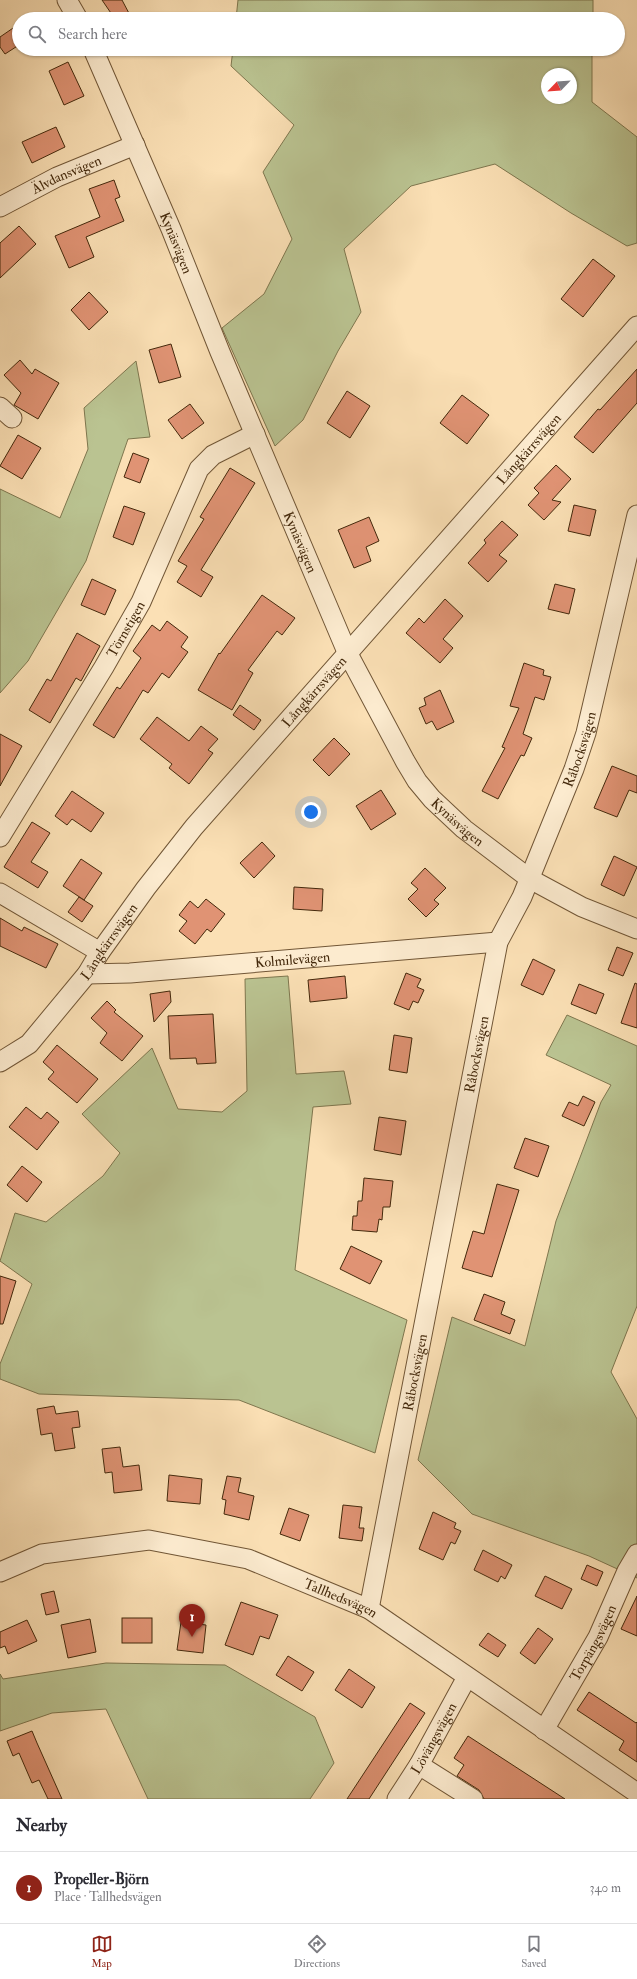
<!DOCTYPE html>
<meta charset="utf-8">
<style>
:root{--surface:#fff;--page:#f2f2f3;--text:#2b2b33;--muted:#7c7c81;--line:#e1e1e2;--accent:#8f2418}
body{margin:0;font-family:"IM FELL Double Pica",serif;background:var(--page);color:var(--text)}
.compass{position:absolute;left:541px;top:68px;width:36px;height:36px;border-radius:50%;background:var(--surface);box-shadow:0 1px 3px #0004;rotate:245deg}
.you{position:absolute;left:311px;top:812px;width:14px;height:14px;margin:-10px;border:3px solid #fff;border-radius:50%;background:#1a73e8;box-shadow:0 0 0 6px #1a73e833}
.badge{display:grid;place-items:center;width:26px;height:26px;border-radius:50%;background:var(--accent);color:#fff;font-size:13px;font-weight:700}
.pin{position:absolute;translate:-50% -33px;filter:drop-shadow(0 1px 2px #0008)}
.pin::after{content:'';position:absolute;top:21px;width:14px;height:12px;background:inherit;clip-path:polygon(0 0,100% 0,50% 100%)}
.list{margin:0;padding:0;list-style:none}
h2{display:flex;justify-content:space-between;align-items:center;height:52px;margin:0;padding:0 16px;font-size:17px}
h2 small{font-size:13px;font-weight:400;color:var(--muted)}
.list li{display:grid;grid-template-columns:26px 1fr auto;gap:12px;align-items:center;box-sizing:border-box;height:72px;padding:0 16px;border-top:1px solid var(--line)}
.list b{display:block;font-size:15px;white-space:nowrap}
.list p{margin:0;font-size:13px;white-space:nowrap;color:var(--muted)}
.list em{font-size:13px;font-style:normal;color:var(--muted)}
.icon{flex:none;width:22px;height:22px;fill:none;stroke:currentColor;stroke-width:2;stroke-linecap:round;stroke-linejoin:round}
.map{position:relative;flex:none;width:637px;height:1799px;overflow:hidden}
.search{position:absolute;background:var(--surface);box-shadow:0 1px 3px #0004;left:12px;right:12px;top:12px;height:44px;display:flex;align-items:center;gap:10px;box-sizing:border-box;padding:0 14px;border-radius:22px;color:var(--muted);font-size:15px}
.sheet{height:124px;background:var(--surface)}
nav{display:flex;justify-content:space-around;align-items:center;box-sizing:border-box;height:56px;border-top:1px solid var(--line);background:var(--surface);font-size:11px;color:var(--muted)}
nav a{display:grid;justify-items:center;gap:2px}
nav .on{color:var(--accent)}
.map>svg:first-child{display:block}
.green{fill:#bac391;stroke:#7e764e;fill-rule:evenodd}
.building{fill:#e09374;stroke:#43280b}
.lines{fill:none;stroke-linecap:round;stroke-linejoin:round}
.minor-casing{stroke:#715636;stroke-width:21}
.minor{stroke:#fcebcf;stroke-width:19}
.labels{text-anchor:middle;stroke-width:4;stroke-linejoin:round;paint-order:stroke}
.street-label{font-size:14px;fill:#43280b;stroke:#fcebcf}
</style>
<div class="map">
<svg width="637" height="1799" viewBox="0 0 637 1799">
<rect width="100%" height="100%" fill="#fbe0b5"/>
<filter id="stains"><feTurbulence type="fractalNoise" baseFrequency=".005" numOctaves="4"/><feColorMatrix values="0 0 0 0 .2 0 0 0 0 .09 0 0 0 0 .02 0 0 0 .5 -.17"/></filter>
<radialGradient id="worn" r=".72"><stop offset=".6" stop-color="#630" stop-opacity="0"/><stop offset="1" stop-color="#630" stop-opacity=".3"/></radialGradient>
<!-- green -->
<g class="green">
<polygon points="238,0 593,0 593,19 236,19"/>
<path d="M233,49H592V102L637,137V243L627,246L571,213L495,164L411,186L344,249L361,312L338,351L303,420L275,446L222,328L264,294L292,239L263,172L294,125L231,66ZM547,74H571V98H547Z"/>
<polygon points="136,361 150,437 128,439 86,561 28,661 0,693 0,489 60,518 88,449 84,408"/>
<polygon points="288,976 296,1074 344,1071 351,1104 313,1107 295,1270 407,1320 375,1453 239,1400 39,1394 0,1379 0,1364 32,1284 0,1261 15,1213 46,1222 103,1176 120,1153 82,1114 152,1048 178,1109 222,1112 247,1091 245,979"/>
<polygon points="567,1015 637,1046 637,1306 611,1372 637,1419 637,1578 589,1556 472,1514 418,1460 452,1317 525,1346 556,1221 601,1102 611,1085 546,1055"/>
<polygon points="106,1663 225,1665 315,1717 334,1763 310,1799 148,1799 106,1709 52,1713 0,1731 0,1674 3,1679"/>
</g>
<!-- building -->
<g class="building">
<polygon points="102,0 122,0 132,19 115,19"/>
<polygon points="19,24 19,45 5,54 0,47 0,37"/>
<polygon points="68,62 84,96 64,105 49,71"/>
<polygon points="56,127 65,147 32,163 22,142"/>
<polygon points="114,180 120,197 115,199 124,221 86,237 94,257 69,268 55,236 100,217 89,189"/>
<polygon points="19,226 36,244 0,278 0,243"/>
<polygon points="593,259 615,276 583,317 561,299"/>
<polygon points="89,292 108,312 89,330 71,310"/>
<polygon points="171,344 181,377 159,383 149,350"/>
<polygon points="20,360 32,374 35,369 59,383 38,419 14,405 21,393 4,375"/>
<polygon points="637,369 637,403 593,453 574,437 598,409 600,410"/>
<polygon points="347,391 370,406 350,438 327,423"/>
<polygon points="462,395 489,415 467,444 440,423"/>
<polygon points="190,404 204,423 182,439 168,420"/>
<polygon points="18,435 41,448 22,479 0,466"/>
<polygon points="133,453 149,459 140,483 124,477"/>
<polygon points="556,465 571,479 552,500 561,502 544,520 528,505 539,493 534,488"/>
<polygon points="230,468 255,483 201,570 213,577 201,597 177,582 187,566 178,561 204,519 200,517"/>
<polygon points="574,505 596,510 590,536 568,531"/>
<polygon points="124,506 145,513 133,545 113,537"/>
<polygon points="369,517 379,541 366,547 371,561 354,568 338,530"/>
<polygon points="502,521 518,535 499,555 507,561 488,582 468,563 486,543 484,540"/>
<polygon points="92,579 116,590 105,615 81,605"/>
<polygon points="555,584 575,589 569,614 548,609"/>
<polygon points="262,595 295,618 282,635 277,631 248,670 253,673 232,710 198,690 219,653 220,654"/>
<polygon points="445,599 463,616 443,639 453,648 440,663 406,633 419,618 424,623"/>
<polygon points="167,621 188,637 181,647 188,652 169,678 162,673 148,693 143,690 114,738 93,725 117,687 120,689 141,658 133,651 152,625 160,631"/>
<polygon points="77,633 100,646 81,681 76,678 50,723 29,710 47,679 51,681"/>
<polygon points="524,663 544,670 543,675 551,677 544,700 535,697 523,734 532,738 524,756 521,755 498,799 482,791 505,748 502,747 519,708 510,706"/>
<polygon points="440,690 454,722 437,730 432,721 426,724 419,708 426,705 424,698"/>
<polygon points="240,705 261,720 254,730 233,715"/>
<polygon points="157,717 189,741 201,726 218,739 208,750 213,753 189,784 169,768 172,764 140,739"/>
<polygon points="0,734 22,746 0,786"/>
<polygon points="334,738 350,754 329,776 313,760"/>
<polygon points="612,766 637,776 637,793 629,790 617,817 594,808"/>
<polygon points="381,790 396,814 371,830 356,806"/>
<polygon points="72,791 104,813 91,832 72,819 67,825 55,816"/>
<polygon points="32,822 50,833 31,862 48,872 38,888 4,867"/>
<polygon points="262,842 275,856 254,878 240,863"/>
<polygon points="614,856 637,867 624,896 601,885"/>
<polygon points="81,859 102,873 84,900 63,886"/>
<polygon points="425,868 446,888 434,900 439,904 426,917 408,899 418,889 411,883"/>
<polygon points="294,887 323,889 322,911 293,909"/>
<polygon points="79,897 93,906 82,922 68,912"/>
<polygon points="206,899 225,914 211,932 207,929 195,944 179,931 187,921 179,915 190,901 198,908"/>
<polygon points="0,918 22,931 24,927 58,944 46,968 0,946"/>
<polygon points="617,947 633,953 623,976 608,970"/>
<polygon points="533,959 555,970 543,995 521,985"/>
<polygon points="406,973 421,979 417,987 424,990 418,1003 413,1001 409,1010 394,1004"/>
<polygon points="345,976 347,998 310,1002 308,980"/>
<polygon points="635,983 637,984 637,1028 621,1023"/>
<polygon points="579,984 604,994 596,1014 571,1004"/>
<polygon points="170,991 171,1002 154,1022 150,994"/>
<polygon points="107,1001 116,1010 114,1012 143,1036 122,1061 100,1043 107,1033 91,1018"/>
<polygon points="213,1014 216,1063 197,1064 196,1058 170,1059 168,1016"/>
<polygon points="394,1035 412,1038 407,1073 389,1070"/>
<polygon points="57,1045 98,1079 77,1103 48,1079 54,1072 43,1062"/>
<polygon points="583,1096 595,1102 584,1126 562,1116 569,1102 578,1106"/>
<polygon points="26,1107 41,1119 47,1112 59,1122 37,1150 9,1127"/>
<polygon points="379,1117 406,1121 401,1155 374,1150"/>
<polygon points="525,1138 549,1146 538,1177 514,1168"/>
<polygon points="22,1166 42,1182 27,1202 7,1185"/>
<polygon points="364,1178 393,1181 390,1207 383,1207 382,1220 379,1219 377,1232 352,1230 353,1216 357,1216 358,1201 362,1201"/>
<polygon points="497,1184 519,1190 492,1277 462,1268 473,1231 484,1234"/>
<polygon points="351,1246 382,1261 370,1284 340,1269"/>
<polygon points="0,1276 16,1281 3,1324 0,1324"/>
<polygon points="484,1294 505,1302 501,1314 515,1320 510,1334 474,1320"/>
<polygon points="54,1406 56,1414 78,1411 80,1427 72,1428 75,1448 55,1451 52,1433 41,1435 37,1409"/>
<polygon points="120,1447 123,1467 139,1465 142,1490 114,1493 112,1472 105,1473 102,1449"/>
<polygon points="169,1475 202,1479 200,1504 167,1501"/>
<polygon points="227,1476 241,1478 238,1492 254,1496 249,1520 224,1514 226,1500 222,1499"/>
<polygon points="343,1505 362,1507 359,1528 364,1528 362,1541 339,1538"/>
<polygon points="289,1508 309,1515 300,1541 280,1534"/>
<polygon points="433,1512 456,1523 454,1528 461,1531 455,1544 451,1542 443,1560 419,1549"/>
<polygon points="483,1550 512,1565 505,1579 501,1576 498,1582 474,1570"/>
<polygon points="587,1565 603,1572 597,1586 581,1579"/>
<polygon points="545,1576 572,1589 562,1609 535,1596"/>
<polygon points="54,1591 59,1612 46,1615 41,1594"/>
<polygon points="637,1596 637,1636 621,1629"/>
<polygon points="241,1602 278,1615 269,1639 260,1636 253,1655 225,1645"/>
<rect x="122" y="1618" width="30" height="25"/>
<polygon points="90,1619 96,1652 68,1658 61,1625"/>
<polygon points="27,1620 37,1641 8,1654 5,1646 0,1648 0,1632"/>
<polygon points="181,1622 206,1625 203,1653 177,1650"/>
<polygon points="538,1628 553,1639 535,1664 520,1653"/>
<polygon points="488,1633 506,1645 498,1657 479,1645"/>
<polygon points="288,1656 314,1672 302,1691 276,1675"/>
<polygon points="349,1669 375,1687 362,1708 335,1690"/>
<polygon points="589,1692 636,1723 637,1722 637,1762 619,1750 624,1741 577,1710"/>
<polygon points="410,1703 425,1713 369,1799 347,1799"/>
<polygon points="32,1731 37,1743 62,1799 48,1799 39,1780 32,1783 19,1753 13,1756 7,1741"/>
<polygon points="468,1736 565,1799 484,1799 479,1790 457,1776 464,1765 454,1758"/>
</g>
<g class="lines">
<defs>
<g id="minor">
<polyline points="67,0 78,19"/>
<path id="s1" d="M93,49L171,229L220,352L347,652L405,761L417,781L432,799L464,829L530,879L582,907L637,929"/>
<path id="s2" d="M0,207L57,177L135,145"/>
<polyline points="0,407 12,418"/>
<path id="s3" d="M0,837L104,667L141,602L199,469L213,455L255,434"/>
<polyline points="0,893 100,952"/>
<path id="s4" d="M87,974L130,973L498,942"/>
<path id="s5" d="M0,1062L29,1044L87,974L100,952L146,888L194,827L637,326"/>
<path id="s6" d="M0,1572L42,1554L149,1540L248,1559L369,1609L637,1793"/>
<path id="s7" d="M369,1609L498,942L522,897L574,769L586,733L637,515"/>
<path id="s8" d="M544,1730L598,1637L627,1571L637,1554"/>
<polyline points="419,1765 473,1799"/>
<path id="s9" d="M397,1799L419,1765L467,1677"/>
</g>
</defs>
<!-- minor casing -->
<use href="#minor" class="minor-casing"/>
<!-- minor -->
<use href="#minor" class="minor"/>
</g>
<g class="labels">
<!-- street labels -->
<g class="street-label">
<text dy="5" stroke="none"><textPath href="#s2" startOffset="74">Älvdansvägen</textPath></text>
<text dy="5" stroke="none"><textPath href="#s1" startOffset="211">Kynäsvägen</textPath></text>
<text dy="5" stroke="none"><textPath href="#s5" startOffset="812">Långkärrsvägen</textPath></text>
<text dy="5" stroke="none"><textPath href="#s1" startOffset="535">Kynäsvägen</textPath></text>
<text dy="5" stroke="none"><textPath href="#s3" startOffset="243">Törnstigen</textPath></text>
<text dy="5" stroke="none"><textPath href="#s5" startOffset="488">Långkärrsvägen</textPath></text>
<text dy="5" stroke="none"><textPath href="#s7" startOffset="889">Råbocksvägen</textPath></text>
<text dy="5" stroke="none"><textPath href="#s1" startOffset="859">Kynäsvägen</textPath></text>
<text dy="5" stroke="none"><textPath href="#s5" startOffset="164">Långkärrsvägen</textPath></text>
<text dy="5" stroke="none"><textPath href="#s4" startOffset="206">Kolmilevägen</textPath></text>
<text dy="5" stroke="none"><textPath href="#s7" startOffset="565">Råbocksvägen</textPath></text>
<text dy="5" stroke="none"><textPath href="#s7" startOffset="241">Råbocksvägen</textPath></text>
<text dy="5" stroke="none"><textPath href="#s6" startOffset="355">Tallhedsvägen</textPath></text>
<text dy="5" stroke="none"><textPath href="#s8" startOffset="100">Torpängsvägen</textPath></text>
<text dy="5" stroke="none"><textPath href="#s9" startOffset="71">Lövängsvägen</textPath></text>
</g>
</g>
<rect width="100%" height="100%" filter="url(#stains)"/>
<rect width="100%" height="100%" fill="url(#worn)"/>
</svg>
<svg class="compass" viewBox="-18 -18 36 36"><path d="M0-13l5 13h-10z" fill="#e53935"/><path d="M0 13l5-13h-10z" fill="#7c7c81"/></svg>
<div class="you"></div>
<div class="pin badge" style="left:192px;top:1637px">1</div>
<div class="search"><svg class="icon" aria-label="search" viewBox="0 0 24 24"><circle cx="10" cy="10" r="6"/><path d="M15 15l6 6"/></svg>Search here</div>
</div>
<section class="sheet">
<h2>Nearby<small></small></h2>
<ul class="list">
<li><span class="badge">1</span><div><b>Propeller-Björn</b><p>Place · Tallhedsvägen</p></div><em>340 m</em></li>
</ul>
</section>
<nav>
<a class="on"><svg class="icon" aria-label="map" viewBox="0 0 24 24"><path d="M3 6l6-2 6 2 6-2v14l-6 2-6-2-6 2zM9 4v14M15 6v14"/></svg>Map</a>
<a><svg class="icon" aria-label="directions" viewBox="0 0 24 24"><path d="M12 3l9 9-9 9-9-9zM9 14v-3h6M13 9l2 2-2 2"/></svg>Directions</a>
<a><svg class="icon" aria-label="saved" viewBox="0 0 24 24"><path d="M7 4h10v16l-5-4-5 4z"/></svg>Saved</a>
</nav>
